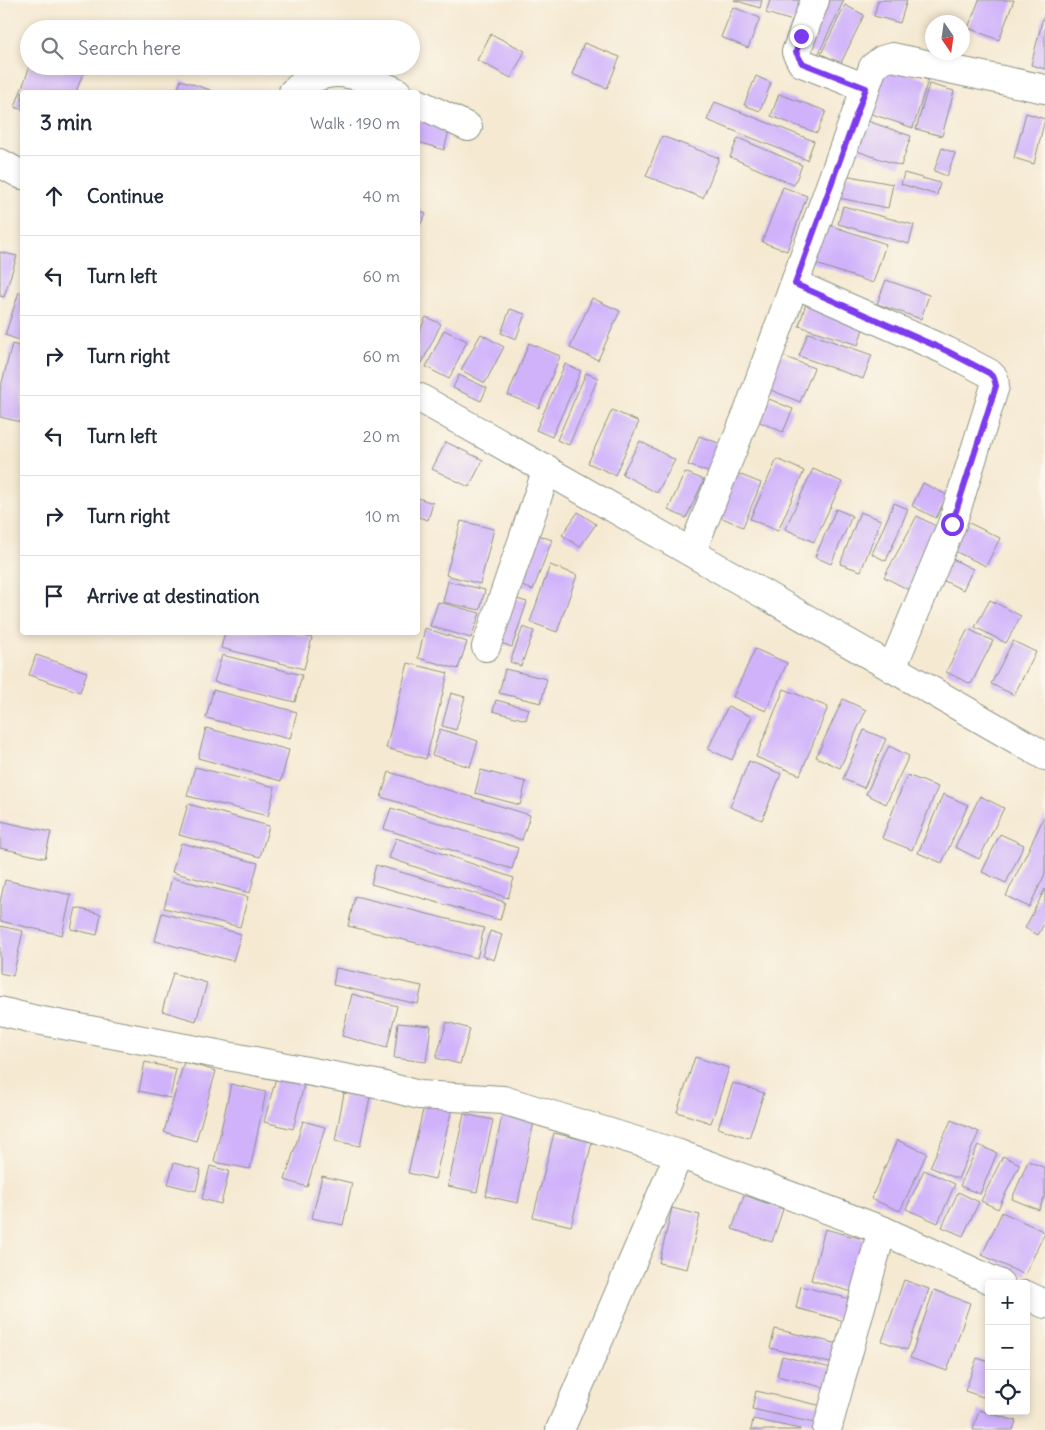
<!DOCTYPE html>
<meta charset="utf-8">
<style>
:root{--surface:#fff;--page:#f2f2f3;--text:#1f2937;--muted:#747a83;--line:#e0e1e3}
body{margin:0;font-family:Delius,sans-serif;background:var(--page);color:var(--text)}
.controls{position:absolute;right:15px;bottom:15px;display:grid;overflow:hidden;border-radius:5px;box-shadow:0 2px 8px #0003}
.controls button{width:45px;height:45px;display:grid;place-items:center;padding:0;border:0;border-bottom:1px solid var(--line);background:var(--surface);color:var(--text);font:25px sans-serif}
.compass{position:absolute;left:925px;top:15px;width:45px;height:45px;border-radius:50%;background:var(--surface);box-shadow:0 2px 8px #0003;rotate:167deg}
.stop{position:absolute;width:15px;height:15px;margin:-11px;border:4px solid #7c3aed;border-radius:50%;background:#fff}
.stop.end{background:#7c3aed;border-color:#fff;box-shadow:0 1px 5px #0008}
.list{margin:0;padding:0;list-style:none}
h2{display:flex;justify-content:space-between;align-items:center;height:65px;margin:0;padding:0 20px;font-size:21px}
h2 small{font-size:16px;font-weight:400;color:var(--muted)}
.list li{display:grid;grid-template-columns:32px 1fr auto;gap:15px;align-items:center;box-sizing:border-box;height:80px;padding:0 20px;border-top:1px solid var(--line)}
.list b{display:block;font-size:19px;white-space:nowrap}
.list em{font-size:16px;font-style:normal;color:var(--muted)}
.icon{flex:none;width:28px;height:28px;fill:none;stroke:currentColor;stroke-width:2;stroke-linecap:round;stroke-linejoin:round}
.map{position:relative;flex:none;width:1045px;height:1430px;overflow:hidden}
.search{position:absolute;background:var(--surface);box-shadow:0 2px 8px #0003;left:20px;top:20px;width:400px;height:55px;display:flex;align-items:center;gap:12px;box-sizing:border-box;padding:0 18px;border-radius:28px;color:var(--muted);font-size:19px}
.panel{position:absolute;background:var(--surface);box-shadow:0 2px 8px #0003;left:20px;top:90px;width:400px;height:545px;border-radius:5px}
.map>svg:first-child{display:block}
.building{fill:#d0b2fb}
.lines{fill:none;stroke-linecap:round;stroke-linejoin:round}
.street-casing{stroke:#8a9383;stroke-width:30}
.secondary-casing{stroke:#8a9383;stroke-width:30}
.street{stroke:#fff;stroke-width:28}
.secondary{stroke:#fff;stroke-width:28}
.route{stroke:#7c3aed;stroke-width:6}
</style>
<div class="map">
<svg width="1045" height="1430" viewBox="0 0 1045 1430">
<rect width="100%" height="100%" fill="#fbf7ec"/>
<filter id="ink" filterUnits="userSpaceOnUse"><feTurbulence type="fractalNoise" baseFrequency=".02" numOctaves="2"/><feDisplacementMap in="SourceGraphic" scale="10" xChannelSelector="R" yChannelSelector="G"/><feConvolveMatrix kernelMatrix="1 2 1 2 8 2 1 2 1" color-interpolation-filters="sRGB"/></filter>
<filter id="wash" filterUnits="userSpaceOnUse"><feTurbulence type="fractalNoise" baseFrequency=".0096" numOctaves="4" result="noise"/><feDisplacementMap in="SourceGraphic" scale="20" xChannelSelector="R" yChannelSelector="G"/><feGaussianBlur stdDeviation="1.12" result="paint"/><feColorMatrix in="noise" values="0 0 0 0 0 0 0 0 0 0 0 0 0 0 0 0 0 1.4 0 .05"/><feComposite in="paint" operator="in"/></filter>
<g filter="url(#wash)">
<rect width="100%" height="100%" fill="#f5e9d2"/>
<g id="blocks">
<!-- building -->
<g class="building">
<polygon points="734,0 762,0 760,8"/>
<polygon points="770,0 803,0 796,22 766,13"/>
<polygon points="823,0 844,0 818,55 801,48"/>
<polygon points="878,0 907,0 900,23 874,16"/>
<polygon points="979,0 1014,0 999,40 968,28"/>
<polygon points="845,5 864,15 841,63 821,54"/>
<polygon points="733,7 760,18 748,48 721,37"/>
<polygon points="1044,14 1045,14 1045,69 1031,65"/>
<polygon points="491,34 525,51 511,78 477,60"/>
<polygon points="584,43 620,57 607,88 572,74"/>
<polygon points="30,66 86,66 76,92 22,92 22,110 15,107"/>
<polygon points="885,66 928,80 913,128 869,113"/>
<polygon points="756,76 771,83 760,111 744,105"/>
<polygon points="181,80 210,90 209,92 177,92"/>
<polygon points="929,84 954,91 942,136 916,129"/>
<polygon points="779,94 826,111 817,133 771,116"/>
<polygon points="715,102 814,141 807,160 707,120"/>
<polygon points="1026,113 1045,119 1034,164 1014,158"/>
<polygon points="418,117 450,127 444,150 418,142"/>
<polygon points="856,117 911,136 901,166 845,147"/>
<polygon points="662,136 719,158 703,198 646,176"/>
<polygon points="738,138 802,165 794,185 730,157"/>
<polygon points="942,148 955,153 947,176 934,171"/>
<polygon points="904,173 940,183 937,195 901,184"/>
<polygon points="844,175 893,184 888,208 839,198"/>
<polygon points="783,187 807,196 787,251 762,242"/>
<polygon points="843,206 914,225 909,244 838,224"/>
<polygon points="418,209 426,214 418,229"/>
<polygon points="820,222 886,244 873,283 807,261"/>
<polygon points="0,252 17,256 4,297 0,296"/>
<polygon points="886,280 929,295 921,319 877,304"/>
<polygon points="19,292 22,293 22,341 5,335"/>
<polygon points="592,298 620,311 598,360 570,348"/>
<polygon points="807,300 866,319 858,345 799,326"/>
<polygon points="510,309 525,314 516,339 501,333"/>
<polygon points="426,317 441,324 422,363 418,361 418,334"/>
<polygon points="444,330 467,341 449,379 426,367"/>
<polygon points="808,333 872,355 863,379 799,356"/>
<polygon points="481,334 504,347 485,383 461,370"/>
<polygon points="529,343 560,356 539,408 508,395"/>
<polygon points="12,344 22,347 22,415 21,422 0,417 0,390"/>
<polygon points="775,353 814,368 800,402 761,386"/>
<polygon points="565,364 581,371 552,437 536,430"/>
<polygon points="586,373 598,378 569,445 557,440"/>
<polygon points="459,375 487,388 481,401 453,388"/>
<polygon points="762,396 793,409 783,432 753,419"/>
<polygon points="612,410 639,422 615,475 588,463"/>
<polygon points="699,436 724,445 713,474 688,465"/>
<polygon points="640,441 675,460 657,493 622,474"/>
<polygon points="446,442 483,460 469,487 432,469"/>
<polygon points="777,459 804,471 778,531 750,519"/>
<polygon points="813,469 842,482 814,542 785,529"/>
<polygon points="685,472 704,480 686,518 668,510"/>
<polygon points="736,473 761,483 743,527 718,516"/>
<polygon points="923,483 947,495 936,518 912,506"/>
<polygon points="418,498 433,503 428,520 418,517"/>
<polygon points="894,503 908,509 886,561 872,554"/>
<polygon points="836,509 852,516 831,564 815,557"/>
<polygon points="578,512 596,524 580,547 562,535"/>
<polygon points="860,512 881,520 861,571 840,564"/>
<polygon points="917,516 945,531 913,592 884,577"/>
<polygon points="461,521 494,529 480,584 446,575"/>
<polygon points="965,521 1000,538 986,566 950,549"/>
<polygon points="530,532 552,540 533,590 511,582"/>
<polygon points="944,555 973,569 963,590 934,576"/>
<polygon points="550,565 577,575 557,632 530,622"/>
<polygon points="448,581 485,590 480,610 443,602"/>
<polygon points="507,596 527,602 512,647 492,640"/>
<polygon points="990,600 1021,616 1006,643 975,627"/>
<polygon points="438,602 480,613 471,638 430,626"/>
<polygon points="523,627 534,631 521,666 510,662"/>
<polygon points="425,628 467,642 458,669 418,658"/>
<polygon points="968,629 993,641 971,684 946,672"/>
<polygon points="225,632 288,632 312,638 304,669 221,648"/>
<polygon points="1013,641 1036,652 1014,695 991,684"/>
<polygon points="755,649 787,663 766,711 733,697"/>
<polygon points="36,655 87,672 80,692 29,675"/>
<polygon points="222,655 302,675 295,702 214,682"/>
<polygon points="408,663 448,673 426,759 386,748"/>
<polygon points="505,669 547,679 541,703 499,693"/>
<polygon points="784,689 828,707 800,775 756,757"/>
<polygon points="213,690 297,712 290,739 206,718"/>
<polygon points="451,693 465,697 456,730 442,726"/>
<polygon points="843,699 866,710 840,768 816,757"/>
<polygon points="496,700 529,709 526,720 493,711"/>
<polygon points="728,706 752,717 732,760 708,749"/>
<polygon points="206,728 289,750 281,781 198,758"/>
<polygon points="440,729 478,741 470,767 432,755"/>
<polygon points="864,730 886,739 864,788 843,779"/>
<polygon points="889,746 909,756 886,804 866,794"/>
<polygon points="749,761 781,774 762,820 730,807"/>
<polygon points="195,767 275,787 268,816 187,796"/>
<polygon points="481,770 526,782 520,805 475,793"/>
<polygon points="389,772 530,815 522,840 381,797"/>
<polygon points="907,775 938,787 912,850 882,838"/>
<polygon points="943,794 968,805 942,863 918,853"/>
<polygon points="980,796 1004,808 979,859 955,847"/>
<polygon points="188,804 269,826 260,857 179,835"/>
<polygon points="391,808 518,848 512,869 384,829"/>
<polygon points="1045,815 1045,874 1029,907 1006,896"/>
<polygon points="0,821 51,832 45,858 0,848"/>
<polygon points="1000,834 1024,845 1006,883 982,872"/>
<polygon points="396,838 514,878 508,898 389,858"/>
<polygon points="181,843 258,863 250,893 172,872"/>
<polygon points="376,865 505,902 500,920 371,884"/>
<polygon points="172,878 248,897 240,927 164,908"/>
<polygon points="5,880 71,895 62,935 0,921 0,902"/>
<polygon points="1045,889 1045,922 1038,935 1025,928"/>
<polygon points="355,896 484,928 477,958 348,926"/>
<polygon points="76,908 101,914 97,935 71,929"/>
<polygon points="162,913 241,934 233,961 155,941"/>
<polygon points="0,926 23,931 13,976 0,973"/>
<polygon points="490,931 502,935 494,960 482,956"/>
<polygon points="336,968 422,986 418,1004 333,985"/>
<polygon points="173,973 207,983 196,1021 162,1011"/>
<polygon points="352,994 397,1006 387,1048 342,1036"/>
<polygon points="447,1022 470,1029 460,1064 436,1058"/>
<polygon points="398,1023 431,1026 426,1062 394,1058"/>
<polygon points="695,1057 729,1068 711,1123 677,1112"/>
<polygon points="145,1062 176,1069 170,1098 139,1091"/>
<polygon points="184,1062 216,1071 196,1141 164,1132"/>
<polygon points="277,1074 305,1081 293,1129 264,1122"/>
<polygon points="733,1083 764,1093 749,1138 718,1128"/>
<polygon points="231,1084 266,1092 250,1169 214,1162"/>
<polygon points="344,1093 370,1097 360,1146 335,1141"/>
<polygon points="425,1102 452,1109 435,1179 408,1173"/>
<polygon points="464,1114 493,1120 477,1192 448,1186"/>
<polygon points="502,1115 534,1121 518,1203 486,1196"/>
<polygon points="951,1120 979,1132 958,1179 930,1167"/>
<polygon points="303,1121 325,1127 307,1187 285,1180"/>
<polygon points="554,1133 592,1142 571,1226 533,1217"/>
<polygon points="897,1140 927,1153 900,1211 871,1199"/>
<polygon points="978,1145 997,1153 980,1194 960,1186"/>
<polygon points="1003,1156 1020,1164 998,1209 981,1201"/>
<polygon points="1028,1161 1045,1168 1045,1195 1039,1210 1012,1199"/>
<polygon points="174,1163 201,1170 196,1191 168,1184"/>
<polygon points="210,1166 229,1171 221,1204 202,1199"/>
<polygon points="924,1170 955,1184 938,1223 906,1209"/>
<polygon points="322,1176 352,1183 343,1225 312,1218"/>
<polygon points="958,1192 979,1202 963,1236 942,1227"/>
<polygon points="744,1195 783,1209 772,1242 732,1229"/>
<polygon points="672,1208 700,1215 687,1269 659,1263"/>
<polygon points="1002,1212 1045,1232 1025,1275 982,1255"/>
<polygon points="825,1229 874,1242 859,1294 811,1280"/>
<polygon points="904,1280 929,1289 907,1350 882,1341"/>
<polygon points="801,1286 850,1299 844,1321 796,1308"/>
<polygon points="934,1290 970,1303 947,1371 910,1358"/>
<polygon points="775,1329 839,1344 834,1364 770,1348"/>
<polygon points="782,1356 831,1368 826,1388 777,1376"/>
<polygon points="977,1358 989,1362 989,1379 983,1397 965,1391"/>
<polygon points="756,1391 827,1407 823,1425 752,1409"/>
<polygon points="979,1410 1016,1421 1013,1430 973,1430"/>
<polygon points="753,1419 800,1429 800,1430 751,1430"/>
</g>
</g>
</g>
<g filter="url(#ink)">
<use href="#blocks" fill-opacity="0" stroke="#8a9383" stroke-width="1"/>
<g class="lines">
<defs>
<g id="street">
<polyline points="815,0 796,52 802,63 866,88"/>
<path d="M293,92C328,60 358,74 397,92"/>
<polyline points="418,103 468,127"/>
<polyline points="795,284 947,351 989,373 994,378 995,386 952,524 892,668"/>
<polyline points="692,551 749,409 873,67 882,60 892,57 1045,89"/>
<polyline points="486,647 547,469"/>
<polyline points="0,1011 37,1020 381,1085 419,1095 503,1100 679,1154 882,1230 1000,1284"/>
<polyline points="1026,1295 1045,1304"/>
<polyline points="560,1430 679,1154"/>
<polyline points="827,1430 882,1230"/>
</g>
<g id="secondary">
<polyline points="0,163 22,175"/>
<path d="M418,397C628,515 836,636 1045,756"/>
</g>
</defs>
<!-- street casing -->
<use href="#street" class="street-casing"/>
<!-- secondary casing -->
<use href="#secondary" class="secondary-casing"/>
<!-- street -->
<use href="#street" class="street"/>
<!-- secondary -->
<use href="#secondary" class="secondary"/>
</g>
</g>
<g class="lines" filter="url(#ink)">
<!-- route -->
<polyline class="route" points="801,36 796,52 802,63 866,88 795,284 947,351 989,373 994,378 996,386 952,524"/>
</g>
</svg>
<div class="controls">
<button>+</button>
<button>−</button>
<button><svg class="icon" aria-label="locate" viewBox="0 0 24 24"><circle cx="12" cy="12" r="6"/><path d="M12 2v4M12 18v4M2 12h4M18 12h4"/></svg></button>
</div>
<svg class="compass" viewBox="-18 -18 36 36"><path d="M0-13l5 13h-10z" fill="#e53935"/><path d="M0 13l5-13h-10z" fill="#747a83"/></svg>
<div class="stop" style="left:952px;top:524px"></div>
<div class="stop end" style="left:801px;top:36px"></div>
<div class="search"><svg class="icon" aria-label="search" viewBox="0 0 24 24"><circle cx="10" cy="10" r="6"/><path d="M15 15l6 6"/></svg>Search here</div>
<section class="panel">
<h2>3 min<small>Walk · 190 m</small></h2>
<ul class="list">
<li><svg class="icon" aria-label="ahead" viewBox="0 0 24 24"><path d="M12 20V5M6 11l6-6 6 6"/></svg><div><b>Continue</b></div><em>40 m</em></li>
<li><svg class="icon" aria-label="left" viewBox="0 0 24 24"><path d="M17 20v-9H6M10 6l-5 5 5 5"/></svg><div><b>Turn left</b></div><em>60 m</em></li>
<li><svg class="icon" aria-label="right" viewBox="0 0 24 24"><path d="M7 20v-9h11M14 6l5 5-5 5"/></svg><div><b>Turn right</b></div><em>60 m</em></li>
<li><svg class="icon" aria-label="left" viewBox="0 0 24 24"><path d="M17 20v-9H6M10 6l-5 5 5 5"/></svg><div><b>Turn left</b></div><em>20 m</em></li>
<li><svg class="icon" aria-label="right" viewBox="0 0 24 24"><path d="M7 20v-9h11M14 6l5 5-5 5"/></svg><div><b>Turn right</b></div><em>10 m</em></li>
<li><svg class="icon" aria-label="arrive" viewBox="0 0 24 24"><path d="M6 21V4h12l-3 4 3 4H6"/></svg><div><b>Arrive at destination</b></div></li>
</ul>
</section>
</div>
